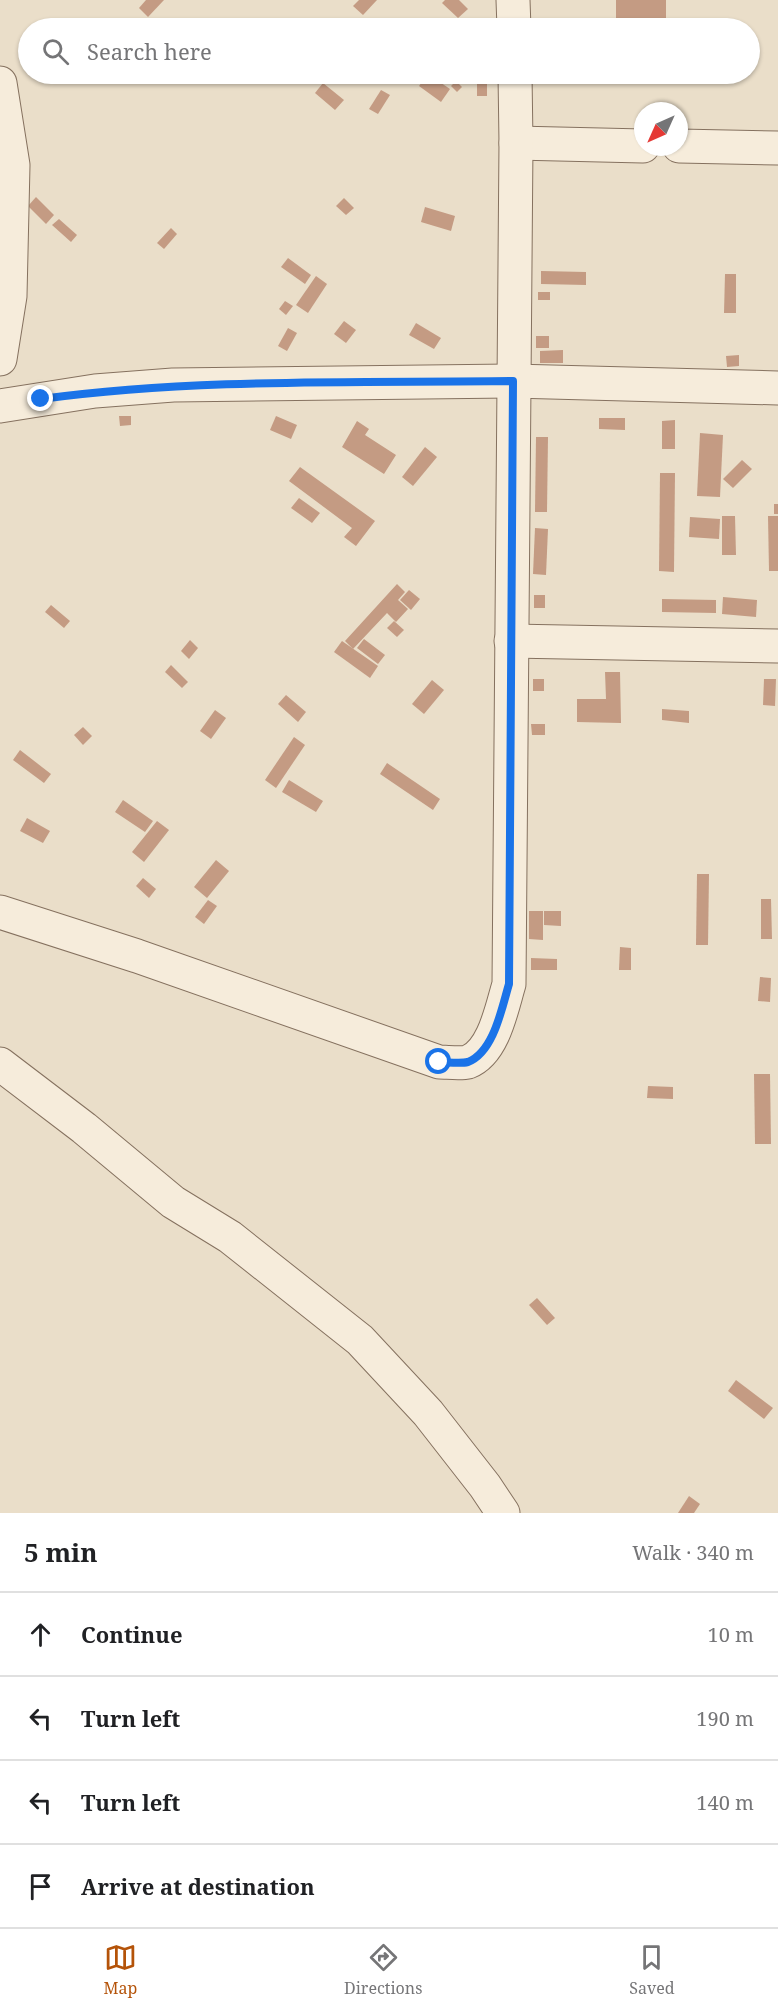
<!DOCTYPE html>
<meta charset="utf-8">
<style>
:root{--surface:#fff;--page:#f6f6f6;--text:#202124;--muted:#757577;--line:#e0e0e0;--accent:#b45309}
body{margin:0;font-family:"Noto Serif",serif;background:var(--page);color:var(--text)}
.compass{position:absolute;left:634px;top:102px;width:54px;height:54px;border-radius:50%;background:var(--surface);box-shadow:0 2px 4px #0004;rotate:225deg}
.stop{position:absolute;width:18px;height:18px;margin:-14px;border:4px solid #1a73e8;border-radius:50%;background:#fff}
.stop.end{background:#1a73e8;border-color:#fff;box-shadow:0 2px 6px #0008}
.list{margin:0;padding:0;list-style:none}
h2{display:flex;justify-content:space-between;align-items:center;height:78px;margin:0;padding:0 24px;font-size:26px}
h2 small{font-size:20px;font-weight:400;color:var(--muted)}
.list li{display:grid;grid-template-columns:39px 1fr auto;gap:18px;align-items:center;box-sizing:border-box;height:84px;padding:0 24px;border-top:2px solid var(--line)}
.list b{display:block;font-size:22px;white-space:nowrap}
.list em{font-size:20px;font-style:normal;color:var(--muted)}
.icon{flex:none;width:33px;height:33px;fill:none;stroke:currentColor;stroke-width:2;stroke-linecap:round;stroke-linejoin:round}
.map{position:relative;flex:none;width:778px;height:1513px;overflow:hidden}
.search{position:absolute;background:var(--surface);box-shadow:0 2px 4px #0004;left:18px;right:18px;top:18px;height:66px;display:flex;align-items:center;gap:15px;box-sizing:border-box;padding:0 21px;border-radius:33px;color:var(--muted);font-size:22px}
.sheet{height:414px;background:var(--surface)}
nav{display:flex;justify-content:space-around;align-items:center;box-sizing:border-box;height:84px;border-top:2px solid var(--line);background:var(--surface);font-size:16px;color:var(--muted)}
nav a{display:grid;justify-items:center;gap:3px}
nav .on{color:var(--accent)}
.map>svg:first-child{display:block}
.building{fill:#c49b83}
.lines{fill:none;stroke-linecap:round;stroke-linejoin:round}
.minor-casing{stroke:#85715f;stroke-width:35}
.minor{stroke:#f6ecdb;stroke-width:33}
.route{stroke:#1a73e8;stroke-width:8}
</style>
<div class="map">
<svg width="778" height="1513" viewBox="0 0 778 1513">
<rect width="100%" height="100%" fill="#eadec9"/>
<!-- building -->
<g class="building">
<polygon points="146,0 164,0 148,17 139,8"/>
<polygon points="359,0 377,0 363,15 353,6"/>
<polygon points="445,0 459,0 468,9 458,18 442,3"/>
<polygon points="616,0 666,0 666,19 616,18"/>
<polygon points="294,18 303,25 300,28 286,28"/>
<polygon points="132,19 141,28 125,28 124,27"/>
<polygon points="336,22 344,28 331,28"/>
<polygon points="291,74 311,74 303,83"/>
<polygon points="428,74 450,89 441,102 419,86"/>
<rect x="477" y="74" width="10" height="22"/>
<polygon points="456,81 462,87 457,92 451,86"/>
<polygon points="323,83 344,100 335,110 315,93"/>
<polygon points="381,90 390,95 378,114 369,109"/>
<polygon points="36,197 54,215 46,224 28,206"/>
<polygon points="344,198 354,208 346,215 336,206"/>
<polygon points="425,207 455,216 451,231 421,222"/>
<polygon points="59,219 77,235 71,242 52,225"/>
<polygon points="171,228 177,234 164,249 157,243"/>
<polygon points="288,258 311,275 305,284 281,267"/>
<polygon points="541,271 586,272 586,285 541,284"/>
<polygon points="725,274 736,274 736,313 724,313"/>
<polygon points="316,276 327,284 308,313 296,305"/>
<rect x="538" y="292" width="12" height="8"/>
<polygon points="285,301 293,306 286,315 279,309"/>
<polygon points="344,321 356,330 346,343 334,334"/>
<polygon points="416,323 441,338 434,349 409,335"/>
<polygon points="288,328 297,333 287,351 278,346"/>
<rect x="536" y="336" width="13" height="12"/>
<polygon points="563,350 563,363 540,363 540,351"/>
<polygon points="739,355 739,366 727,367 726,356"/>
<polygon points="119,416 131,416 131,425 120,426"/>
<polygon points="276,416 297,425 291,439 270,430"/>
<polygon points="599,418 625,418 625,430 599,429"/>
<polygon points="675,420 675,449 662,449 662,421"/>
<polygon points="357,421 369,429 365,435 396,455 384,474 342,447"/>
<polygon points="700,433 723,435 720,497 697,496"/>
<polygon points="536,437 548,437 547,512 535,512"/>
<polygon points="425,447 437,457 413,486 402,477"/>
<polygon points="742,460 752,469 733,488 723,479"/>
<polygon points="300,467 375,521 356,546 344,537 352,528 289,481"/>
<polygon points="660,473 675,473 674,572 659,571"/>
<polygon points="299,498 320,513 312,523 291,508"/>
<rect x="774" y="504" width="4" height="10"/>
<polygon points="722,516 735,516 736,555 722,555"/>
<polygon points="768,516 778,516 778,571 769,571"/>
<polygon points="690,517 720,519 719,539 689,537"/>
<polygon points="535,528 548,529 546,575 533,574"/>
<polygon points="397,584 405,592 398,600 408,609 396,622 387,613 353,649 345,641"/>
<polygon points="409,590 420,599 411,610 400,600"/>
<rect x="534" y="595" width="11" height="13"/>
<polygon points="723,597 757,600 756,617 722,614"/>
<polygon points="662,599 716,600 716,613 662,612"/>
<polygon points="51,605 70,621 64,628 45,612"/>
<polygon points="394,621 404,630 397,637 387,628"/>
<polygon points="364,639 385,655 378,664 357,648"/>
<polygon points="190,640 198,648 189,659 181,651"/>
<polygon points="342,641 378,666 370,678 334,652"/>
<polygon points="171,665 188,682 182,688 165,672"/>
<polygon points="605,672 620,672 621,723 577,722 577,699 606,699"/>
<rect x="533" y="679" width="11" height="12"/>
<polygon points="764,679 776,679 775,706 763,705"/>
<polygon points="432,680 444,690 424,714 412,704"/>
<polygon points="286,695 306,712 298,722 278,704"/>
<polygon points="662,709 689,711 689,723 662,720"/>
<polygon points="215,710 226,718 211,739 200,731"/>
<polygon points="531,724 545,724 545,735 532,735"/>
<polygon points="83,727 92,736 83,745 74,735"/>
<polygon points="294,737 305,745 276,788 265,780"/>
<polygon points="20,750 51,774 44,783 13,760"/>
<polygon points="387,763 440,799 433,810 380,774"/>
<polygon points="289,780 323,801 316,812 282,792"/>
<polygon points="123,800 153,821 145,832 115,812"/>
<polygon points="27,818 50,831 43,843 20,831"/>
<polygon points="157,821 169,830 144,862 132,852"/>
<polygon points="216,860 229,871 207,898 194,887"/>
<polygon points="697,874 709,874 708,945 696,945"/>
<polygon points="143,878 156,889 149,898 136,886"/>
<polygon points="761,899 771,899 772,939 761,939"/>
<polygon points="208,900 217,906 204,924 195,917"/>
<polygon points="529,911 543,911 543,940 529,939"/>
<polygon points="544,911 561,911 561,926 544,925"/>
<polygon points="620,947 631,948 631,970 619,970"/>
<polygon points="531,958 557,959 557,970 531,970"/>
<polygon points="760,977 771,978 770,1002 758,1001"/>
<polygon points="754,1074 770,1074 771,1144 755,1144"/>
<polygon points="648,1086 673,1087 673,1099 647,1098"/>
<polygon points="537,1298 555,1318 547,1325 529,1305"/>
<polygon points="736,1380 773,1408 764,1419 728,1391"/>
<polygon points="689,1496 700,1504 694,1513 678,1513"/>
</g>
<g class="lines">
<defs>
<g id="minor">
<polyline points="513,0 514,28"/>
<polyline points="0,83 13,165 10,296 0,359"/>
<polyline points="516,143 643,146"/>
<polyline points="679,146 778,148"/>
<polyline points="0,406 95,391 173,385 513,381 778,388"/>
<polyline points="511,641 778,646"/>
<path d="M0,912L137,956L439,1062C447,1062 460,1064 468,1062C494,1052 502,1007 509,984L516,143L515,74"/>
<polyline points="0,1064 84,1128 173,1202 230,1237 360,1340 428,1413 485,1486 503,1513"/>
</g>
</defs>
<!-- minor casing -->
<use href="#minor" class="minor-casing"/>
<!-- minor -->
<use href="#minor" class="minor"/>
</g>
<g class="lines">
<!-- route -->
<path class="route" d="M41,399C197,378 356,383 513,381L509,984C502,1007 494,1052 468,1062C460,1064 447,1062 439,1062"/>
</g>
</svg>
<svg class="compass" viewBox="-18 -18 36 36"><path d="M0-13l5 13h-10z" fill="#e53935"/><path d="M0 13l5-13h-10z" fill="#757577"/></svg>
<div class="stop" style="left:439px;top:1062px"></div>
<div class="stop end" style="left:41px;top:399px"></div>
<div class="search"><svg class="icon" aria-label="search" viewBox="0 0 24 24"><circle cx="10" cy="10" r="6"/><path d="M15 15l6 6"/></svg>Search here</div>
</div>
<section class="sheet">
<h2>5 min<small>Walk · 340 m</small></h2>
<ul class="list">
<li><svg class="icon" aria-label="ahead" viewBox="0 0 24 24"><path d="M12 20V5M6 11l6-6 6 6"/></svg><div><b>Continue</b></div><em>10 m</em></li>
<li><svg class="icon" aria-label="left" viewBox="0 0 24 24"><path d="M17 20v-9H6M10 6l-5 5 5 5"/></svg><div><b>Turn left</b></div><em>190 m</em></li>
<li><svg class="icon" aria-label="left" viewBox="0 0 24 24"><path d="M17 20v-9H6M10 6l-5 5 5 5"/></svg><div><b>Turn left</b></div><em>140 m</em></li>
<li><svg class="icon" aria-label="arrive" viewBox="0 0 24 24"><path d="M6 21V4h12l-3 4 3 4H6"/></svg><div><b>Arrive at destination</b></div></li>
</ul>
</section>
<nav>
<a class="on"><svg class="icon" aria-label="map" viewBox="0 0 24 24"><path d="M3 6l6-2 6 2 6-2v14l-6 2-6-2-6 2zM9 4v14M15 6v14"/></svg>Map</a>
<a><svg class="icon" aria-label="directions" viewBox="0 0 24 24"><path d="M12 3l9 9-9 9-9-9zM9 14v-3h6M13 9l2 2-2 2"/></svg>Directions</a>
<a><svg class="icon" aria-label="saved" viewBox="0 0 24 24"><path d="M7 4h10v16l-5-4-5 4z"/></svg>Saved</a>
</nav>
